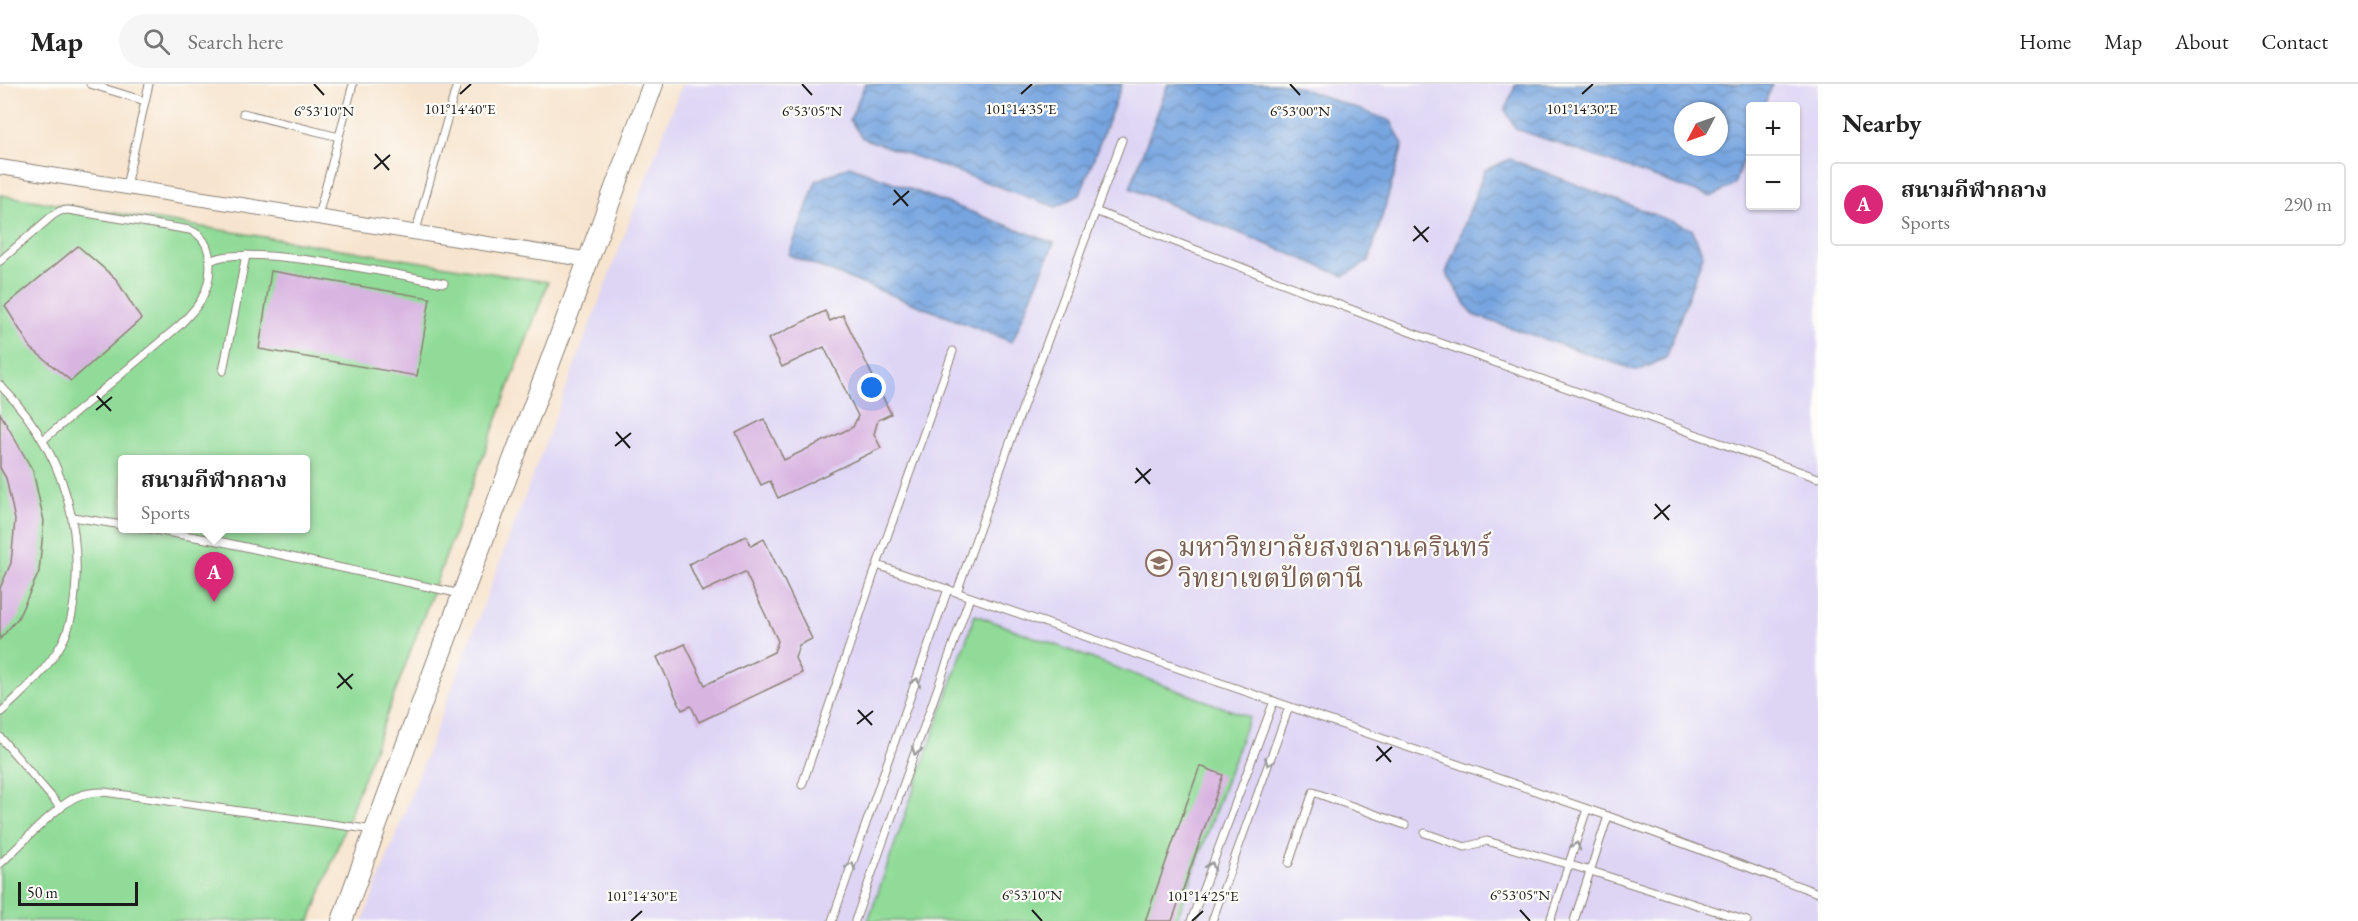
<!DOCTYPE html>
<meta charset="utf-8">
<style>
:root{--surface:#fff;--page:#f6f6f6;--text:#222;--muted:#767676;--line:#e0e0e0;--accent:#db2777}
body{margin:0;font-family:"EB Garamond","Noto Serif Thai",serif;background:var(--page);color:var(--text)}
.controls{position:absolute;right:18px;top:18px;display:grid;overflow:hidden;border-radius:6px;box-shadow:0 2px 4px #0004}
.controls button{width:54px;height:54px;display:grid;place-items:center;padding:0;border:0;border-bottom:2px solid var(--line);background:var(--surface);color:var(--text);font:30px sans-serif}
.compass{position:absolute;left:1674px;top:18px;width:54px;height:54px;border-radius:50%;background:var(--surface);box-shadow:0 2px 4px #0004;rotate:229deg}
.scale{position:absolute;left:18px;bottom:15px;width:120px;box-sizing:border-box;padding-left:6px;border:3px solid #1c1c1c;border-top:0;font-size:16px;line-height:21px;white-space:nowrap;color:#1c1c1c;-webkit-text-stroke:4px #fdfcf7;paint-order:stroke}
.you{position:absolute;left:872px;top:304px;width:21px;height:21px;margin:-15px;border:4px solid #fff;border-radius:50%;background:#1a73e8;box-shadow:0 0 0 9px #1a73e833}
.badge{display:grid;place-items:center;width:39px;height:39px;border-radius:50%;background:var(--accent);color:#fff;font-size:20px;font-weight:700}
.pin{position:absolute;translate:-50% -50px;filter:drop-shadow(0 2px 3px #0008)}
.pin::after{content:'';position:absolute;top:32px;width:21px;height:18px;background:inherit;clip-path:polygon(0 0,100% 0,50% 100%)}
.popup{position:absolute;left:118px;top:371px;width:192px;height:78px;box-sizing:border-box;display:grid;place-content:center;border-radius:6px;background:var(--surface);filter:drop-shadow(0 2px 4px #0005);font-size:20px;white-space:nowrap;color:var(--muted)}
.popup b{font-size:22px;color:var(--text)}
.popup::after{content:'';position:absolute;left:50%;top:100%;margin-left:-12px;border:12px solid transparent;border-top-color:var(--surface)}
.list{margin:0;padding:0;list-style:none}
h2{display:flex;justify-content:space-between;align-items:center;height:78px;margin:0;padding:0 24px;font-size:26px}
h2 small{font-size:20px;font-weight:400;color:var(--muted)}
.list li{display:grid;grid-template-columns:39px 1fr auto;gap:18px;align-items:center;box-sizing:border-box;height:84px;margin:0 12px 12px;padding:0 12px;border:2px solid var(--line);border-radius:6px}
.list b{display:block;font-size:22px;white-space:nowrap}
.list p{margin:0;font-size:20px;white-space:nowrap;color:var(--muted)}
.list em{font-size:20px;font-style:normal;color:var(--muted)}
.icon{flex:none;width:33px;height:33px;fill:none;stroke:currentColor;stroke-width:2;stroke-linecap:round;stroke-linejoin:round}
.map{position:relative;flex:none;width:1818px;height:837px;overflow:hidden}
header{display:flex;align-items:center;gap:36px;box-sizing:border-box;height:84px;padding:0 30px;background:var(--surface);border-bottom:2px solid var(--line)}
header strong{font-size:28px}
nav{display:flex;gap:33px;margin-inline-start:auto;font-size:21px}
.search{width:420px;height:54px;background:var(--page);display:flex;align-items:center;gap:15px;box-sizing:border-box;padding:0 21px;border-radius:33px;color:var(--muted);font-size:22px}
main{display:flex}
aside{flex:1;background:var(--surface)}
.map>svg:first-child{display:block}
.built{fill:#ded5f5;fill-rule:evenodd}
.park{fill:#91db98;stroke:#567c5a;stroke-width:1.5;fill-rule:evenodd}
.water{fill:url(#water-waves);stroke:#4a607e;stroke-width:1.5;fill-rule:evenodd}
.building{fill:#d8b4e1}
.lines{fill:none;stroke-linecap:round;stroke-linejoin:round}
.lane-casing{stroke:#8a8075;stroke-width:9}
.street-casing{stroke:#8a8075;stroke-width:16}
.secondary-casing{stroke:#8a8075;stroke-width:22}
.lane{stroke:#fff;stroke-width:7}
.street{stroke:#fff;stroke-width:14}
.secondary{stroke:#fff;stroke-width:20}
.oneway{stroke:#999}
.ticks{fill:none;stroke:#1c1c1c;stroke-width:2}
.labels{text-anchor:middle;stroke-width:4.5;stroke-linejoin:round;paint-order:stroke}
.education-label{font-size:27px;fill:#785e54;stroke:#fdfcf7;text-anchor:start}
.ticks-label{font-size:15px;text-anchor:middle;fill:#1c1c1c;stroke:#fdfcf7;stroke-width:4.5;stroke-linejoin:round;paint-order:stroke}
</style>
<header>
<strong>Map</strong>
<div class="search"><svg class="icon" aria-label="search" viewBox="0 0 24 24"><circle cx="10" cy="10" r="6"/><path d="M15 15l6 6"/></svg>Search here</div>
<nav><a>Home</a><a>Map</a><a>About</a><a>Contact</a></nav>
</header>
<main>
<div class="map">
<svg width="1818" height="837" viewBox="0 0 1818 837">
<defs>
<pattern id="water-waves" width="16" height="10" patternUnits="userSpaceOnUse" patternTransform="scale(1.5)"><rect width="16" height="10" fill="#77a5e0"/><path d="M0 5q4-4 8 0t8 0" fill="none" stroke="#6186b5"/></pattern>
</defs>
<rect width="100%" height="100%" fill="#fdfcf7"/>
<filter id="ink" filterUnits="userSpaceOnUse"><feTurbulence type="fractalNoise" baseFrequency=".0167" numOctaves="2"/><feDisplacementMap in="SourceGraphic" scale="12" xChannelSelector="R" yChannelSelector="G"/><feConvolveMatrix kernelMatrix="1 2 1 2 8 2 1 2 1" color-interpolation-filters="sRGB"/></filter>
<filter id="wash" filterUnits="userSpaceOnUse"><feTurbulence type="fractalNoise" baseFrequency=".008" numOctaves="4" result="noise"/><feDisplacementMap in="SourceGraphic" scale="24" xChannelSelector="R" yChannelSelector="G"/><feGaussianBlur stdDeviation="1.35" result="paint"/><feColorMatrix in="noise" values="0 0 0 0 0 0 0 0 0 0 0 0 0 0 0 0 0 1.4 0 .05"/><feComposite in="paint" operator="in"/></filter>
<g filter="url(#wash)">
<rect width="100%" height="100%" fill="#f7e4ce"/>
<!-- built -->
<path class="built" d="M682,0H1818V837H363ZM1750,22H1796V122H1750ZM1683,27H1719V63H1683Z"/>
<!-- park -->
<g class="park">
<path d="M0,111L548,198L310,837H0ZM122,376H306V444H122Z"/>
<polygon points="975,531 1249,633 1176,837 868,837"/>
</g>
<!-- water -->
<g class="water">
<polygon points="865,0 1122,0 1080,111 1056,123 862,54 850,36"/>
<polygon points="1168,0 1290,0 1391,37 1403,61 1369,177 1344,192 1130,104"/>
<path d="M1516,0H1772L1764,22H1750V57L1734,101L1711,113L1516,45L1505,26ZM1683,27H1719V63H1683Z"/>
<polygon points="1510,75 1692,145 1703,171 1666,274 1638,287 1473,231 1446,189 1485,86"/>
<polygon points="849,82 1054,159 1012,258 789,171 816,97"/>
</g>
<g id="blocks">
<!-- building -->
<g class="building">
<polygon points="78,162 116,195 141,235 71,297 31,264 5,222"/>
<polygon points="271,187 430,214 417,292 259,265"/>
<polygon points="825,227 830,237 843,231 891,330 878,336 874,350 881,364 778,414 770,397 761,401 736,349 764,335 784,376 853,343 858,332 824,263 782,283 768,255"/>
<polygon points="0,329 33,387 44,437 39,488 18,534 0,555 0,504 11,479 15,436 6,394 0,384"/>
<polygon points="746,452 751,462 764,455 812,555 799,561 795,574 802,589 699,638 691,622 682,626 657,573 685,560 705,601 774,568 778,557 745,488 702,508 689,480"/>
<polygon points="1200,682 1223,691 1172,837 1145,837"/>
</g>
</g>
</g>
<g filter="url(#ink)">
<use href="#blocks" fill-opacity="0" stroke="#8a8075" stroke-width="1.5"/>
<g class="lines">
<defs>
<g id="lane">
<polyline points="90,0 145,17"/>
<polyline points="243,29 339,53"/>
<polyline points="126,102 149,0"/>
<polyline points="1095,127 1410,248 1818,394"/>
<polyline points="318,132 353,0"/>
<polyline points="415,150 457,0"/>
<path d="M0,177L52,132L60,127L68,126L190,146C216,156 213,195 201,216C196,225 187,233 180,241L43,356"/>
<path d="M210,177C244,158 399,191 444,199"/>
<polyline points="223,287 246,171"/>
<path d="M0,301C53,355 79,420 76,495C75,516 72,539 63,557C47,587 24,607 0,629"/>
<polyline points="73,433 122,441"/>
<polyline points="143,444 218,457 461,510"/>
<polyline points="877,481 1608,732 1818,809"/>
<polyline points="957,508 1017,339 1122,56"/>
<polyline points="0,653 61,724"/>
<polyline points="802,701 877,481 953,267"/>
<polyline points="1425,749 1465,763 1487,757 1591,787 1747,837"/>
<polyline points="1289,779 1313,708 1405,741"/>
<path d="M0,780C20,762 54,724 76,713C85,709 94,708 104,708L374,746"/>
<polyline points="832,837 948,505"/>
<polyline points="855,837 970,513"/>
<polyline points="1191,837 1274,617"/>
<polyline points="1212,837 1289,623"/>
<polyline points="1550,837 1587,725"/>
<polyline points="1574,837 1608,732"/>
</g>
<polyline id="street" points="0,83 590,176"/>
<path id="secondary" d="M342,837C442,557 552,280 653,0"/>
</defs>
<!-- lane casing -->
<use href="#lane" class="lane-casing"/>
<!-- street casing -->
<use href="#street" class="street-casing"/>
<!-- secondary casing -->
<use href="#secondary" class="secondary-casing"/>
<!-- lane -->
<use href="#lane" class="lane"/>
<!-- street -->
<use href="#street" class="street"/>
<!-- secondary -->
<use href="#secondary" class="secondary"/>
</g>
<!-- one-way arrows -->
<defs><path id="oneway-chevron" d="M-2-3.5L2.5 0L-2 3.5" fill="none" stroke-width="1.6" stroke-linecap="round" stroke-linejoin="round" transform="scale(1.5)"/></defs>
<g class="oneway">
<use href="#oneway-chevron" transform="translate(916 598) rotate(-71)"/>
<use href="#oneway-chevron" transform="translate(916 667) rotate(110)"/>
<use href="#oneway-chevron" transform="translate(1269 678) rotate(110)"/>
<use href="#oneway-chevron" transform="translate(1576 762) rotate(-73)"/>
<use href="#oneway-chevron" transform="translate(851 782) rotate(-71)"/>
<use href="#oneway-chevron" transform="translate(1211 782) rotate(-69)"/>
</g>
</g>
<!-- ticks -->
<path class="ticks" d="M314,0L324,11M802,0L812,11M1290,0L1300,11M460,10L471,0M1021,10L1032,0M1582,10L1593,0M375,70L389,86M374,85L390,71M894,106L908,122M893,121L909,107M1414,142L1428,158M1413,157L1429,143M97,312L111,327M96,326L112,313M616,348L630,364M615,362L631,349M1136,384L1150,400M1135,399L1151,385M1655,420L1669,436M1654,435L1670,421M338,589L352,605M337,604L353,590M858,626L872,641M857,640L873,627M1377,662L1391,678M1376,677L1392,663M1032,826L1042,837M1520,826L1530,837M631,837L642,827M1192,837L1203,827"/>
<!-- icons -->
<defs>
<symbol id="university-ring" viewBox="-11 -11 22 22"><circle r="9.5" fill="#fdfcf7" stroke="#8d6e63" stroke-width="1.5"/><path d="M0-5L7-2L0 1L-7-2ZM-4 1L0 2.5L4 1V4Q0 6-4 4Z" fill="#8d6e63"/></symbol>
</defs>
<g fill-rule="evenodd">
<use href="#university-ring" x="1144" y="464" width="30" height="30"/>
</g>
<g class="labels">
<!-- education labels -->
<g class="education-label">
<text x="1178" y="472">มหาวิทยาลัยสงขลานครินทร์<tspan x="1178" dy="31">วิทยาเขตปัตตานี</tspan></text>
</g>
</g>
<g class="ticks-label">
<text x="460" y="30">101°14'40"E</text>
<text x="1021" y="30">101°14'35"E</text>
<text x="1582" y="30">101°14'30"E</text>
<text x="324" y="32">6°53'10"N</text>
<text x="812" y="32">6°53'05"N</text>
<text x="1300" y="32">6°53'00"N</text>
<text x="1032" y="816">6°53'10"N</text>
<text x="1520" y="816">6°53'05"N</text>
<text x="642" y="817">101°14'30"E</text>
<text x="1203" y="817">101°14'25"E</text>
</g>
</svg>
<div class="controls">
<button>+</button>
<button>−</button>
</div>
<svg class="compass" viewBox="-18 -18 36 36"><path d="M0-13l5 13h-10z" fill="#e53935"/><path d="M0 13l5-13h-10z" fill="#767676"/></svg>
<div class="scale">50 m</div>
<div class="you"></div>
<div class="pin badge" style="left:214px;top:518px">A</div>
<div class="popup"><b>สนามกีฬากลาง</b>Sports</div>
</div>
<aside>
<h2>Nearby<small></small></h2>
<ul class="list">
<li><span class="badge">A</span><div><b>สนามกีฬากลาง</b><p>Sports</p></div><em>290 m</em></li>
</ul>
</aside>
</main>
